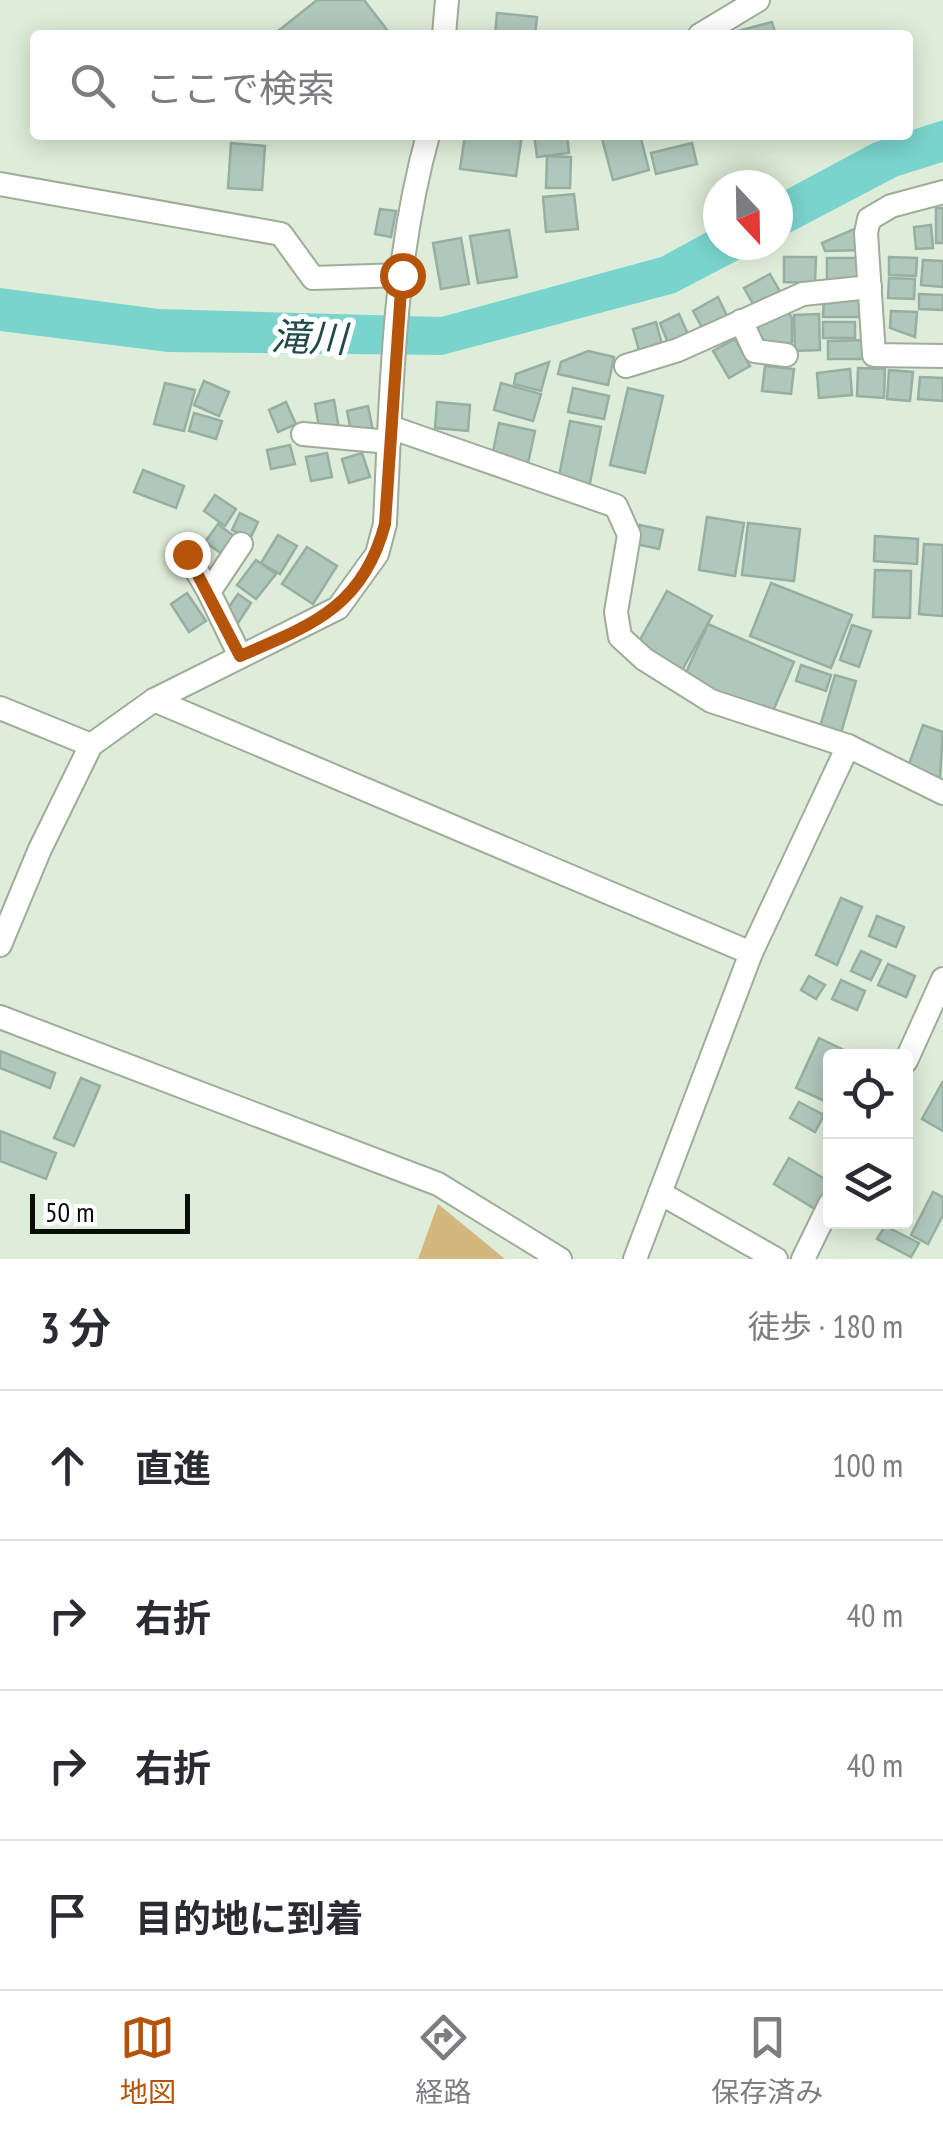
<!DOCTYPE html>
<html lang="ja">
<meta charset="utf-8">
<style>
:root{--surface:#fff;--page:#f2f2f3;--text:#2b2b33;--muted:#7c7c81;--line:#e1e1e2;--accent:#b45309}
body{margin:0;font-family:"PT Sans Narrow","Noto Sans JP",sans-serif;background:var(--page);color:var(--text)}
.controls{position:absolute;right:30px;bottom:30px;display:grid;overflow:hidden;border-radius:10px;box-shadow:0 5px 25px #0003}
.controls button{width:90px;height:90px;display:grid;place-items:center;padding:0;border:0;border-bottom:2px solid var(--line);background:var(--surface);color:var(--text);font:50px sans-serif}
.compass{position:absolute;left:703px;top:170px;width:90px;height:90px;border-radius:50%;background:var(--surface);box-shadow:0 5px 25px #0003;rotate:158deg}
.scale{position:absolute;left:30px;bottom:25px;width:160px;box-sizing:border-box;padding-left:10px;border:5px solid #080d07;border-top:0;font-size:28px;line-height:35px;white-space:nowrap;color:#080d07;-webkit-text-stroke:8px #fff;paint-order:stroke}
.stop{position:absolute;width:30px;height:30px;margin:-22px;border:8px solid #b45309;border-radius:50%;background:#fff}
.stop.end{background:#b45309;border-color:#fff;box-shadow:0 2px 10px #0008}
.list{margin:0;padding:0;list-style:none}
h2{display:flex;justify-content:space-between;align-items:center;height:130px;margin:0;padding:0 40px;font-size:42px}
h2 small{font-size:32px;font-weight:400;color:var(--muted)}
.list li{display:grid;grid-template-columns:65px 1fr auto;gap:30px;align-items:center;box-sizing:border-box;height:150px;padding:0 40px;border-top:2px solid var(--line)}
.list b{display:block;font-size:38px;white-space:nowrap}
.list em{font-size:32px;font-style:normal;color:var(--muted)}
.icon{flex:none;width:55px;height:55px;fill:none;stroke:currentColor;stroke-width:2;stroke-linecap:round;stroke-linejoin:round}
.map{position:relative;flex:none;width:943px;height:1259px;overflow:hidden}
.search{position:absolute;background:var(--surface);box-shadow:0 5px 25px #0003;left:30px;right:30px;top:30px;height:110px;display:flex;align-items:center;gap:25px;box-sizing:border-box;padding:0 35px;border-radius:10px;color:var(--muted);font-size:38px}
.sheet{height:730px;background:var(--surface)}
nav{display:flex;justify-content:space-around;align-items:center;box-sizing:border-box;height:140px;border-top:2px solid var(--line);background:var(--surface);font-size:28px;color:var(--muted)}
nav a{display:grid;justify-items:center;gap:5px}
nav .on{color:var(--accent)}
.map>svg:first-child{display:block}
.green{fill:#d3b77c}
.water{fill:#7ad4ce}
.building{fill:#afc8bb;stroke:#97aea2;stroke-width:2.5}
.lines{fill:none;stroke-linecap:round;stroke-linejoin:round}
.minor-casing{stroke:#9eac99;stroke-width:26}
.minor{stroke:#fff;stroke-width:22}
.route{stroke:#b45309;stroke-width:12}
.labels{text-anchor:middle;stroke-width:10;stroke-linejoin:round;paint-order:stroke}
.water-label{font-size:38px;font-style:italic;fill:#214b48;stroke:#fff}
</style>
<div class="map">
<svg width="943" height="1259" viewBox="0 0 943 1259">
<rect width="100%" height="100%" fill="#deedd9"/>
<!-- green -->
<polygon class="green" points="438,1204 505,1259 418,1259"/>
<!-- water -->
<g class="water">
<polygon points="943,120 943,162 898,176 778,239 778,194 873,143"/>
<polygon points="718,226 718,245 767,245 675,293 442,355 168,352 0,331 0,288 159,309 441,317 661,257"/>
</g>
<!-- building -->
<g class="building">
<polygon points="317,0 364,0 391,35 273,35"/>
<polygon points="497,13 537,17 535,35 495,35"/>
<polygon points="772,22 776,35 735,35 734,32"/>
<polygon points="465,135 522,135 516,176 460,169"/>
<polygon points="534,135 567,135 569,153 537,157"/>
<polygon points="601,135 640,135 649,170 613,180"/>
<polygon points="231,143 265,146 262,190 228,188"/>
<polygon points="692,143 697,164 656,174 651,153"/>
<polygon points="547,156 571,157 570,188 546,188"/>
<polygon points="574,194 578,229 546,232 543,197"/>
<rect x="936" y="208" width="7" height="35"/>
<polygon points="380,209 396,211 391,237 375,234"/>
<polygon points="931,225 933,248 916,249 914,227"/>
<polygon points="861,226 862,250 825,251 822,243"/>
<polygon points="509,230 517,277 478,283 470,236"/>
<polygon points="461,238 469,284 441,289 433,243"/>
<polygon points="784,257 816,257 815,283 784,282"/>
<polygon points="889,257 917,258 916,276 889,275"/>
<rect x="827" y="258" width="31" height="24"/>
<polygon points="923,260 943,261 943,287 921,285"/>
<polygon points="770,274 782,295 756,309 744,288"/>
<polygon points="889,278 915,279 914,299 888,298"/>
<polygon points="919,294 943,295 943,310 919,309"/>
<polygon points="824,296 860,296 860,317 823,317"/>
<polygon points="718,297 728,318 704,331 693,311"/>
<polygon points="786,308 792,318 792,342 772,354 755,327"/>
<polygon points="891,311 917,312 915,337 890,328"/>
<polygon points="679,314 691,341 671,350 660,323"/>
<polygon points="819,314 820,350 795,351 794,315"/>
<polygon points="656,322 663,348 640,354 633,329"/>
<rect x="823" y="322" width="32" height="16"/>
<polygon points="735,339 750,366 729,378 713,351"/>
<polygon points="864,340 865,359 828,359 828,341"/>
<polygon points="588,351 614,357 608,385 558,374 561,362"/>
<polygon points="549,362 541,391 514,384 516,374"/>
<polygon points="765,366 794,369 791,394 762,391"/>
<polygon points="858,368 885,369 884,398 857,396"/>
<polygon points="850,369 852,395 819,398 817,373"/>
<polygon points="889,370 913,372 910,401 887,399"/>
<polygon points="920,377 943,378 943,401 918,399"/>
<polygon points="204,381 229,392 219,416 194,405"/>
<polygon points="165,383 195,390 184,431 154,424"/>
<polygon points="501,383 541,394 533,421 494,410"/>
<polygon points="573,388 609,396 604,419 568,412"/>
<polygon points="628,388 663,396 645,473 610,465"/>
<polygon points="334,400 339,429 320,433 315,404"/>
<polygon points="286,402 296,424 278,432 269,410"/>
<polygon points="437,402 470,405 468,431 435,428"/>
<polygon points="368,406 373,431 352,436 347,411"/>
<polygon points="194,413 222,421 216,439 189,431"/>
<polygon points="570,421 601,427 589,488 558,481"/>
<polygon points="499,423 535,431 528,463 492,456"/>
<polygon points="290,445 295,464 271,469 267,450"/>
<polygon points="327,453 332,477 311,481 306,457"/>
<polygon points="362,453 370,477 349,483 342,459"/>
<polygon points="143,470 184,486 176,508 134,492"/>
<polygon points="215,495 236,509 225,526 204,511"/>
<polygon points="240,513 258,522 250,539 232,530"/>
<polygon points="707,517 744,523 735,576 699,570"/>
<polygon points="748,523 800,529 794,581 742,575"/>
<polygon points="218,524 235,537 222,554 205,542"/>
<polygon points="640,525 663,530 659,549 636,544"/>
<polygon points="278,535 297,546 280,574 261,563"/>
<polygon points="875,536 918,539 917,564 874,561"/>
<polygon points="924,544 943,545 943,616 919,614"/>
<polygon points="307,547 337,566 313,604 282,584"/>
<polygon points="256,560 276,574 256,599 237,585"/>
<polygon points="875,570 911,571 910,618 873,617"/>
<polygon points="771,583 852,615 831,668 750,636"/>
<polygon points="667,591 712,616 680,674 635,649"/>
<polygon points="187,593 206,621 189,632 171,604"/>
<polygon points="238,594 251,603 238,623 224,614"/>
<polygon points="708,624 794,662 770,718 683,679"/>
<polygon points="852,625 871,631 859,667 840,660"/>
<polygon points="801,665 831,675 826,691 796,681"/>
<polygon points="835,675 856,681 841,733 820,727"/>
<polygon points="923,725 943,732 940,778 908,767"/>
<polygon points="841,898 862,907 837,965 816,955"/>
<polygon points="877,916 904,927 896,947 869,936"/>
<polygon points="861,951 881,960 871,980 851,971"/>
<polygon points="888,964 915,976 906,997 878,985"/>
<polygon points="809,976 825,985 816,999 801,990"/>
<polygon points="841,980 865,991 857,1010 832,999"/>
<polygon points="819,1038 852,1054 830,1056 829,1103 796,1088"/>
<polygon points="0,1051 55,1073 50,1088 0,1068"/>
<polygon points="81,1078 100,1086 74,1146 54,1138"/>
<polygon points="943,1081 943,1131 922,1119"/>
<polygon points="799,1102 824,1115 815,1132 790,1118"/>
<polygon points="0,1131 56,1153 46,1179 0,1161"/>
<polygon points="789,1158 830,1182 815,1209 774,1184"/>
<polygon points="933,1192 943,1197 943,1215 928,1244 911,1235"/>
<polygon points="885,1226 919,1243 911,1257 877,1239"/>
</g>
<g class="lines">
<defs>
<g id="minor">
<polyline points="444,35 447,0"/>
<polyline points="700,35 758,0"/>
<polyline points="0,184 281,234 313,278 402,275"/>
<polyline points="943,192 891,206 869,219 866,233 874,355 943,356"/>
<polyline points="741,321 755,351 786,355"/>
<polyline points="626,366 678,350 803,294 870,287"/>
<polyline points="390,427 616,506 629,535 616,612 620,637 644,659 711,701 848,746 943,793"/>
<polyline points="303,434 389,442"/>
<polyline points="187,554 209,592"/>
<polyline points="240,656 209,592 241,544"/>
<polyline points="154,700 751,953"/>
<polyline points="0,708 91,745"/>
<path d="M0,945L40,849L91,745L154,700L338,608L377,554L385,524C391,394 393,261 428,135"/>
<polyline points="0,1017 438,1184 560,1259"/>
<polyline points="906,1061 943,979"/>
<polyline points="660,1193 776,1259"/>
<polyline points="635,1259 751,953 848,746"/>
<polyline points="803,1259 830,1204"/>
</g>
</defs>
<!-- minor casing -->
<use href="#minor" class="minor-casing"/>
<!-- minor -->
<use href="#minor" class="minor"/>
</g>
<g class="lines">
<!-- route -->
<path class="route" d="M187,554L240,656C312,625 363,607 385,524L402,275"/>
</g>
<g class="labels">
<!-- water labels -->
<g class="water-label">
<text transform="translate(309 338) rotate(2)" y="13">滝川</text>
</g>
</g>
</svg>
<div class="controls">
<button><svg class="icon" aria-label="locate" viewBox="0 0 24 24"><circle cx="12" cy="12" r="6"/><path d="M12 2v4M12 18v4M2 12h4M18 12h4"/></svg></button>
<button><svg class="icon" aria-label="layers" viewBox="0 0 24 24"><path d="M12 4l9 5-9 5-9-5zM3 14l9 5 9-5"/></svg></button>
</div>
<svg class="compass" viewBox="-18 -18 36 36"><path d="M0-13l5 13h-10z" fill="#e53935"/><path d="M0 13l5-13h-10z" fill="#7c7c81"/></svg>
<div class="scale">50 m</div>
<div class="stop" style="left:402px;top:275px"></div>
<div class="stop end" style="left:187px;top:554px"></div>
<div class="search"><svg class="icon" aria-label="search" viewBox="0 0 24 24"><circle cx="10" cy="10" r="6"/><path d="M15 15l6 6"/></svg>ここで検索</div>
</div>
<section class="sheet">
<h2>3 分<small>徒歩 · 180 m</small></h2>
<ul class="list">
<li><svg class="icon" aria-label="ahead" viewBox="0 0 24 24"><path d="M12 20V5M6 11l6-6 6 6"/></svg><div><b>直進</b></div><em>100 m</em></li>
<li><svg class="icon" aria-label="right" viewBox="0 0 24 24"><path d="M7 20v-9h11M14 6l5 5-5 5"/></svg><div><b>右折</b></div><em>40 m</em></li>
<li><svg class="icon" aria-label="right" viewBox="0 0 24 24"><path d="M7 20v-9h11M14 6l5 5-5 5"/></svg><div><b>右折</b></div><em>40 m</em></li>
<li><svg class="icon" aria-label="arrive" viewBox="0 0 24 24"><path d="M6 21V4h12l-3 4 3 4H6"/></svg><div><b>目的地に到着</b></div></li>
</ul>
</section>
<nav>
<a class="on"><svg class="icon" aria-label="map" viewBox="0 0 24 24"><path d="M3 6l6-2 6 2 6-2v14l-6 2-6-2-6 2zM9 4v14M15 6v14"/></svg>地図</a>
<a><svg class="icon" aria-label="directions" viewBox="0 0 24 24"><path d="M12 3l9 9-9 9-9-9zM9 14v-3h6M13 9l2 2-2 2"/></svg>経路</a>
<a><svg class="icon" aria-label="saved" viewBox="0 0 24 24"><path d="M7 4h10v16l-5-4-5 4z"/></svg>保存済み</a>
</nav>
